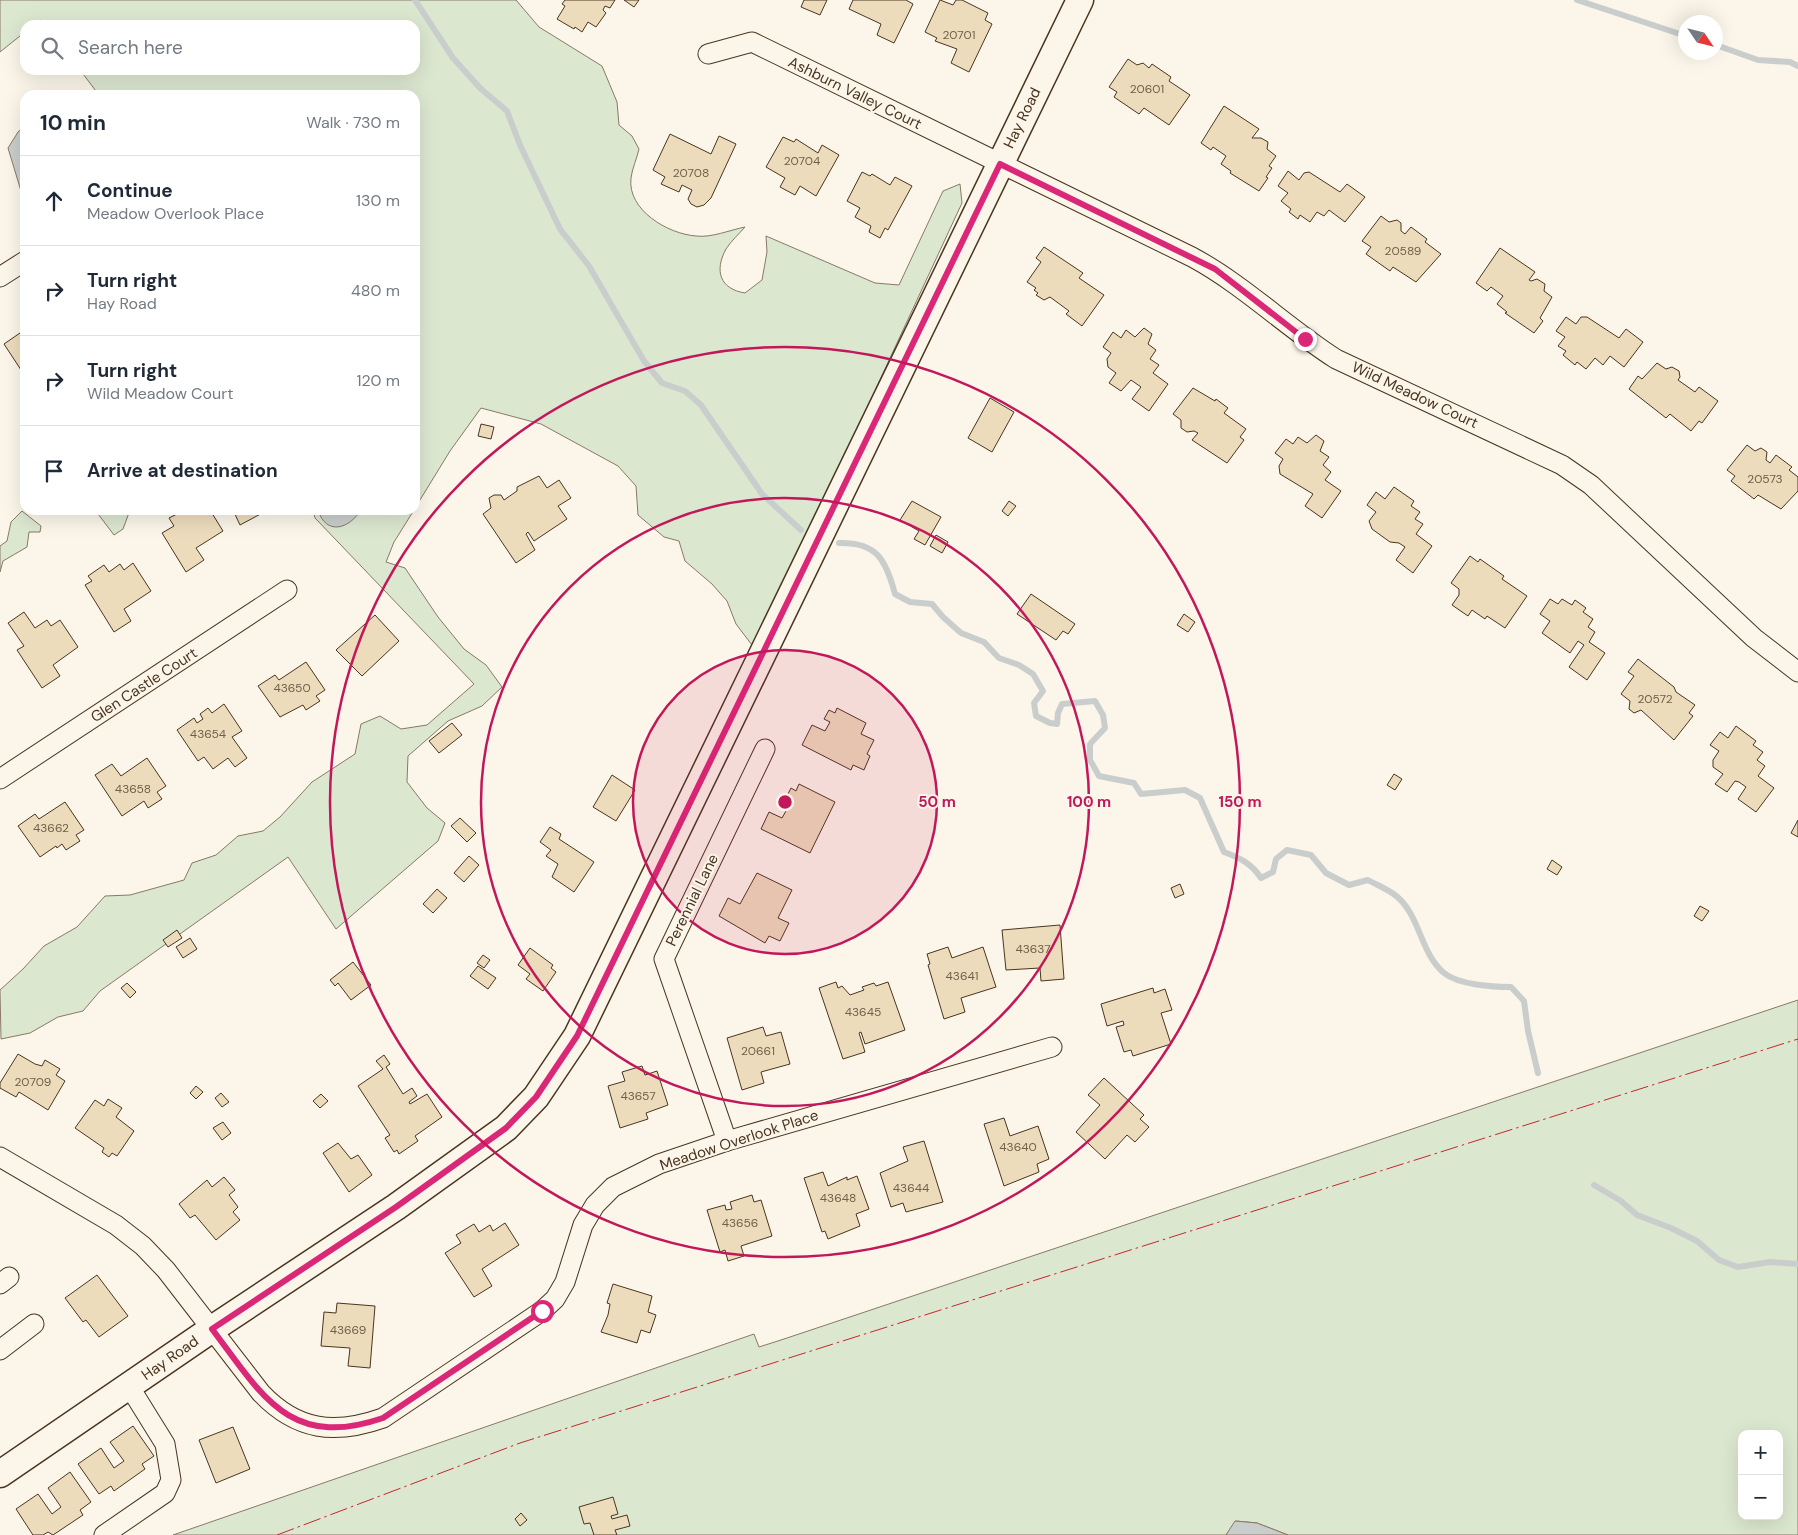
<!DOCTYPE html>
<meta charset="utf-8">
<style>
:root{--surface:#fff;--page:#f6f6f7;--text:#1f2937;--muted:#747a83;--line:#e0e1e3}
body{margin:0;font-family:"DM Sans",sans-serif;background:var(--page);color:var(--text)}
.controls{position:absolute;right:15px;bottom:15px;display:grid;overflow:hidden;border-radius:10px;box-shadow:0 5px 20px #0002}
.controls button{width:45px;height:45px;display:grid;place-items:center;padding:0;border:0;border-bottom:1px solid var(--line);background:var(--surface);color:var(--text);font:25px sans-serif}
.compass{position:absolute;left:1678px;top:15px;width:45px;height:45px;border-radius:50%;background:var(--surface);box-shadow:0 5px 20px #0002;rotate:125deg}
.stop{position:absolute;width:15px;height:15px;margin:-11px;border:4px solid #db2777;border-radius:50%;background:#fff}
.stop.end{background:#db2777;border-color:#fff;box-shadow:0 1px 5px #0008}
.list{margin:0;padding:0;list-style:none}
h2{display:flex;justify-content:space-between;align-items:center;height:65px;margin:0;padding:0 20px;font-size:21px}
h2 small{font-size:16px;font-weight:400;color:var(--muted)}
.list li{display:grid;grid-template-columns:32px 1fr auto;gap:15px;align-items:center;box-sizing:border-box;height:90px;padding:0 20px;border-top:1px solid var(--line)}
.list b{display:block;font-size:19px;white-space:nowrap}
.list p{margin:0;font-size:16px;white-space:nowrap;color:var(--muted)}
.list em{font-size:16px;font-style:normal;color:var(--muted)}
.icon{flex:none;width:28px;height:28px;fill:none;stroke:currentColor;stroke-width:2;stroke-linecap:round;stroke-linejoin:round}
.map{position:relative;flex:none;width:1798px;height:1535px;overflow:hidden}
.search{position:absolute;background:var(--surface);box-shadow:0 5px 20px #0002;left:20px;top:20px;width:400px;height:55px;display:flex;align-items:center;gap:12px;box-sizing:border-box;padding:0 18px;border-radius:15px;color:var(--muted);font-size:19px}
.panel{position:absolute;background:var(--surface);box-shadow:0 5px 20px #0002;left:20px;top:90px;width:400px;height:425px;border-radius:15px}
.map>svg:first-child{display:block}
.green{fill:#dce7d0;stroke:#887966;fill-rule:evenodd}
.water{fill:#c9cecd;stroke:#887966}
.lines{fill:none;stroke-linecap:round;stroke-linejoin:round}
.stream{stroke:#c9cecd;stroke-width:6}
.building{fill:#ecdcbc;stroke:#4a3520}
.street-casing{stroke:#4a3520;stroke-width:21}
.secondary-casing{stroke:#4a3520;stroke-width:29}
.street{stroke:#fbf6e9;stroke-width:19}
.secondary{stroke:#fbf6e9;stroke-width:26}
.power{stroke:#c62828;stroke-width:1;stroke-dasharray:18 4 2.5 4;stroke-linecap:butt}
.route{stroke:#db2777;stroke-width:6}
.ring{fill:none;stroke:#c2185b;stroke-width:2.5}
.labels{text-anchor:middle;stroke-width:4;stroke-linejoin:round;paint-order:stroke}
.number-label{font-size:12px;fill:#725f47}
.street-label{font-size:15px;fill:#4a3520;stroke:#fbf6e9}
.centre{fill:#c2185b;stroke:#fbf6e9;stroke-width:2.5}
.ring-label{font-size:15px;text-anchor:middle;font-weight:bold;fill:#c2185b;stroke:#fbf6e9;stroke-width:4;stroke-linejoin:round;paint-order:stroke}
</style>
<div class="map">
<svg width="1798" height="1535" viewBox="0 0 1798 1535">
<rect width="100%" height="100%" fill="#fbf6e9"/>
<!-- green -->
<g class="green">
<path d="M0,0H516L539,27L602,66L617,102L619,125L632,136L639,149C637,158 632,169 631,178C627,210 668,234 696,236C711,238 730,230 745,227C739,234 731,241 726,249C714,271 720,289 745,293L762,280L767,252L766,236L875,283L899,285L943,191L960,184L962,203L755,649L736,624L727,601L712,584L685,561L679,541L664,537L638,515L636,486L618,466L541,424L481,408L450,451L415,508V95H99L80,70H415V25H45L41,20L34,25H25V32L0,52Z"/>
<polygon points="95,510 130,510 123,529 114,535"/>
<polygon points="313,510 414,510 394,542 386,562 405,568 438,617 464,649 486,665 502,687 482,706 448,721 408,756 407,782 427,808 445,823 438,841 336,929 288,857 100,991 83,1011 58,1017 30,1033 1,1039 0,990 23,969 44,946 77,927 105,896 130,895 184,880 192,863 216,855 238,836 263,831 280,817 312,782 355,754 361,724 380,716 401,729 427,725 474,684 315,518"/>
<polygon points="22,511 41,526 40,532 29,532 27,547 3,561 0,572 0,546 7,541 11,522"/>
<path d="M1798,1000V1535H1288L1257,1523L1236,1521L1226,1535H173L754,1334L759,1347L784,1339ZM1742,1434H1779V1516H1742Z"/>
</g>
<!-- water -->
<g class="water">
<polygon points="25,126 25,195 21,191 8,148 18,132"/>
<path d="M318,510H361C349,529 326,536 318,510Z"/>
<polygon points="1235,1521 1257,1523 1288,1535 1226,1535"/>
</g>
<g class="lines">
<!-- stream -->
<g class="stream">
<polyline points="415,0 453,58 480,88 507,111 520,145 560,229 589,266 644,361 662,383 685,391 701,405 762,494 801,530"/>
<polyline points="1577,0 1686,36"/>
<polyline points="1716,45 1758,60 1790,62 1798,66"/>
<path d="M839,543C877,542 886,560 895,594L910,602L932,604L943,617L961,633L984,642L999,658L1019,665L1033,674L1043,691L1034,703L1036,716L1050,723L1057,724L1058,713L1062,704L1095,701L1103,715L1105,728L1090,744V760L1099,776L1134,783L1141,794L1185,790L1200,798L1224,852C1240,858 1251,863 1261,878L1273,872L1276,859L1287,850L1311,855L1326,873L1349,885L1368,880C1377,885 1387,889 1395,895C1420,914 1420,953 1444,973C1459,985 1493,987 1511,987L1524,1001L1528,1031L1538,1073"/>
<polyline points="1594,1185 1621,1201 1637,1215 1671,1228 1697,1241 1719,1260 1738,1267 1770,1262 1798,1264"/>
</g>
</g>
<!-- building -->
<g class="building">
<polygon points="565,0 615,0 610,8 605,6 603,10 606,13 596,27 588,22 582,32 575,27 574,29 557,19 565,6 562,4"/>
<polygon points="624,0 639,0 634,7"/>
<polygon points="804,0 827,0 820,15 801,7"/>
<polygon points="853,0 906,0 913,4 894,43 877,35 881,24 849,9"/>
<polygon points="940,0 953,5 956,0 962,0 988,13 985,20 992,24 969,72 951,63 957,49 935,41 937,38 925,32"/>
<polygon points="1128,59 1137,65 1143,63 1149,68 1152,64 1171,77 1169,81 1190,95 1169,125 1144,108 1139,114 1114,97 1117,92 1109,87"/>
<polygon points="1224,106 1259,129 1252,138 1261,138 1268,142 1267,149 1276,156 1269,166 1272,168 1266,177 1268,178 1259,191 1230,173 1231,171 1221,164 1226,156 1213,147 1211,150 1201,143"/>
<polygon points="670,134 711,154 719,136 736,144 711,198 704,205 697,207 691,204 688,199 692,190 682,185 679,192 661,184 665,177 653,170"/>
<polygon points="783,137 794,142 796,139 818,153 822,145 839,155 816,196 800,186 795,195 780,187 785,178 766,167"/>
<polygon points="1288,171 1299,180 1304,173 1309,172 1340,192 1347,184 1365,197 1345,222 1329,210 1324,216 1317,212 1310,222 1300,215 1298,219 1289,212 1291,209 1281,201 1288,193 1278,186"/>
<polygon points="862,172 870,176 872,174 890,185 895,177 912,186 888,230 885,228 880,238 869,232 871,226 855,217 860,208 847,201"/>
<polygon points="1381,216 1389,222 1397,220 1401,223 1401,231 1405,234 1411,227 1427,239 1425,242 1441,254 1416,282 1393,267 1390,271 1366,254 1371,247 1362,241"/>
<polygon points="1044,247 1083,273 1079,278 1104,295 1082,326 1066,314 1069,311 1050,297 1044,300 1036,295 1038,293 1034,290 1036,288 1027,282 1041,262 1036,258"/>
<polygon points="1500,248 1535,272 1529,280 1531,281 1537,279 1545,284 1544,291 1552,297 1540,318 1543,321 1534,333 1505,313 1507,312 1497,304 1503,296 1491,287 1487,291 1476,283"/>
<polygon points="1566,317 1576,324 1581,317 1587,317 1619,338 1626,329 1643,342 1624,367 1610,356 1603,365 1595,358 1586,369 1577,362 1575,365 1563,355 1566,351 1558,346 1565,337 1556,331"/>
<polygon points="1144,328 1152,334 1148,344 1156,350 1150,359 1159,365 1153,373 1168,384 1149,411 1132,399 1141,387 1131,380 1121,391 1109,383 1116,373 1108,367 1107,359 1111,353 1103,347 1113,332 1121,338 1126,330 1135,337"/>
<polygon points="20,333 25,340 25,376 4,344"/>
<polygon points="1657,363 1666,369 1672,367 1679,371 1680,377 1678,380 1695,392 1699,387 1718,401 1702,423 1699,421 1691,431 1670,414 1666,418 1629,389 1638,376 1642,379"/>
<polygon points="1193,388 1215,401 1216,399 1228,408 1224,413 1246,429 1240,437 1244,440 1227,463 1192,440 1198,433 1194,431 1187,432 1181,428 1181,420 1173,414"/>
<polygon points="990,398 1014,412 992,452 968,438"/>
<polygon points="481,424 494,427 491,439 478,436"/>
<polygon points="1316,435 1324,441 1320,451 1329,457 1323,465 1331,472 1325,480 1341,491 1322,518 1305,506 1313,494 1280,474 1279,466 1283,459 1275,453 1286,439 1293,444 1298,437 1307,443"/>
<polygon points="1747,445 1755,451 1761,448 1767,452 1766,460 1770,463 1776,455 1792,467 1789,470 1798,477 1798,491 1781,509 1758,495 1754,499 1731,481 1735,476 1727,470"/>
<polygon points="539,476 547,488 559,480 571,498 558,506 567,519 534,541 528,532 526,534 535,550 516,563 483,514 491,508 489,498 494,495 501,495 504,500 517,491 517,487"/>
<polygon points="1394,487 1414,501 1411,506 1420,512 1415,519 1423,524 1416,534 1432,546 1413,573 1396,560 1405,547 1399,543 1390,542 1372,529 1369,521 1376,512 1367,505 1376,492 1385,499"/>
<polygon points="912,501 941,517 925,545 914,539 919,531 900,520"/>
<polygon points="1009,501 1016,506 1008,516 1002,511"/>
<polygon points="185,510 210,510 223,531 196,548 204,560 186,572 162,533 174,526 169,518"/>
<polygon points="233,510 268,510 240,525"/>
<polygon points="936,535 948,542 942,553 930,546"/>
<polygon points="1470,556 1478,562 1480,559 1504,576 1502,579 1527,596 1505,628 1487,616 1485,619 1472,610 1468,616 1452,605 1459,595 1459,589 1451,583"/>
<polygon points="133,563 151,591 124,609 131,621 114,632 85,585 92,581 88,576 104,565 109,572 120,564 124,570"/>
<polygon points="1031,594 1075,624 1068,634 1063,631 1056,640 1017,614"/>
<polygon points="1550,599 1558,604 1562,599 1572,605 1575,600 1586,608 1583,612 1593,619 1588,627 1595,632 1589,642 1605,653 1587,680 1569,667 1584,645 1578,641 1570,653 1542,633 1550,621 1540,614"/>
<polygon points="24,612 35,628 47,620 51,626 60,620 78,647 53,665 60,676 42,688 17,650 24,646 8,623"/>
<polygon points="1184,614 1195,622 1188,632 1177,625"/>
<polygon points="375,615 399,641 362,676 336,650"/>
<polygon points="1638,659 1674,687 1676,692 1695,705 1689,713 1693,716 1674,740 1641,710 1634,713 1629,709 1630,701 1621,694 1634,676 1628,672"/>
<polygon points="306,662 325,690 316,696 320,701 306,710 303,705 280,717 258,686 275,675 279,680"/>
<polygon points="224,704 242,731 232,737 247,758 235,767 228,758 213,769 204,757 198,761 177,730 194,718 197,723 203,719 200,714 208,708 212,713"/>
<polygon points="837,708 866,723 861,734 874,740 867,754 870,756 864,770 853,765 851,770 802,745 812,725 825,731 830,722 824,719 829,710 835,713"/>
<polygon points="452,723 462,735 439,753 429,741"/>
<polygon points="1736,726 1756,741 1753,745 1763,752 1757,760 1765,766 1758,776 1774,788 1756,812 1738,799 1746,787 1739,782 1735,781 1727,792 1715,784 1723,774 1713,767 1713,760 1719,751 1710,745 1720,732 1728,738"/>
<polygon points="147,758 166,786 157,792 162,799 148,808 144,801 122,816 95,775 112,764 121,776"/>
<polygon points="1394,774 1402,779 1395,790 1387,785"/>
<polygon points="612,775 635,790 616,821 593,807"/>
<polygon points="799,784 835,802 810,853 761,829 769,812 782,818 786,811 781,808 791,788 796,791"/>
<polygon points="65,802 84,830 76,835 80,841 66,850 62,844 57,848 56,846 40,857 18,826 35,814 39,819"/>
<polygon points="460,818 476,833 467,842 451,826"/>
<polygon points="1798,820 1798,837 1791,833"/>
<polygon points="550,827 561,834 559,839 594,862 574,892 552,877 558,864 546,856 551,850 540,842"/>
<polygon points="469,856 479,865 464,882 454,873"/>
<polygon points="1552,860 1562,867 1557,875 1547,869"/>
<polygon points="757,873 792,890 778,918 789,923 780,941 769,936 765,943 719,916 728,898 740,904"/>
<polygon points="1180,884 1184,894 1175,898 1171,888"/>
<polygon points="437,889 447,898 433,913 423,904"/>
<polygon points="1700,906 1709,911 1702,921 1694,916"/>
<polygon points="1060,925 1064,979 1041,981 1040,968 1006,970 1002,930"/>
<polygon points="177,930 182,938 168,947 163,940"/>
<polygon points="190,938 197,949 183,958 176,947"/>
<polygon points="948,947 952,958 983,947 996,987 961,998 965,1012 944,1019 928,965 930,964 927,954"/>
<polygon points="530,948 553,965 551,968 556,972 543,991 526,979 530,974 518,965"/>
<polygon points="483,955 490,960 484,968 477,963"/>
<polygon points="353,962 371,985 351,1000 338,983 335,986 330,980"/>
<polygon points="478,966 496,978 488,989 470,976"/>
<polygon points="836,982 838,988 842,986 850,995 864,990 862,987 874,983 876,986 888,982 905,1030 865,1044 861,1032 859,1033 865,1052 843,1059 819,988"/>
<polygon points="127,983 136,992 130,998 121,988"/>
<polygon points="1153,988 1154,993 1165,989 1172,1010 1161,1013 1171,1044 1133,1056 1131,1050 1124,1052 1116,1027 1124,1025 1123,1021 1107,1026 1101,1004"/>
<polygon points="763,1027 766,1036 781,1032 790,1064 761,1072 764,1083 742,1090 727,1038"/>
<polygon points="18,1054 35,1064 42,1066 45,1060 60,1069 56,1075 65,1081 48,1110 19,1092 16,1097 0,1088 0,1083"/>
<polygon points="384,1055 390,1064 386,1067 403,1094 412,1088 417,1096 409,1102 410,1104 427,1094 442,1117 415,1136 418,1141 399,1154 397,1150 394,1152 385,1138 390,1135 358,1086 383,1069 376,1061"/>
<polygon points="642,1066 645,1075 657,1071 668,1105 646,1113 648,1119 620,1128 608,1086 625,1081 622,1072"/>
<polygon points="1104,1078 1144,1115 1140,1119 1149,1127 1135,1142 1127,1135 1105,1159 1076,1132 1100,1105 1088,1095"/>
<polygon points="196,1086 203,1092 196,1099 190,1093"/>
<polygon points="221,1093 229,1102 222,1107 215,1098"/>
<polygon points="321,1094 328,1101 320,1108 313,1101"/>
<polygon points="108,1099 122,1108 116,1117 134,1131 117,1156 112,1153 109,1157 102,1152 104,1148 75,1128 95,1100 104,1106"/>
<polygon points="1004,1118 1010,1136 1038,1126 1049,1159 1037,1164 1039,1172 1004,1186 984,1124"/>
<polygon points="223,1122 231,1133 222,1140 213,1128"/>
<polygon points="924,1141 943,1202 906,1212 903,1203 891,1207 880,1173 908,1161 903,1147"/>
<polygon points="338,1143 351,1159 358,1155 372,1175 349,1192 323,1153"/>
<polygon points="823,1172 828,1186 847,1177 847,1180 857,1176 869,1209 856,1214 860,1226 828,1239 825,1231 822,1232 804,1178"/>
<polygon points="224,1177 235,1190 229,1195 238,1207 233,1212 240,1220 216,1240 195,1215 190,1218 179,1204 207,1180 212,1187"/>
<polygon points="752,1195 754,1202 761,1200 772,1236 741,1246 744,1256 728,1261 725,1250 720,1252 707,1210 725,1205 726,1210 732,1209 730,1202"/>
<polygon points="505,1223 519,1245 482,1269 492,1286 474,1297 445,1253 461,1243 456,1235 474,1224 479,1232 490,1225 493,1231"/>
<polygon points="97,1275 128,1316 99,1337 86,1320 83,1322 65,1298"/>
<polygon points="613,1284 652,1296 648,1312 656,1315 650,1333 641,1330 637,1343 601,1332 608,1315 610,1304 607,1303"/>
<polygon points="337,1303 375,1306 370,1368 348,1366 350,1348 321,1346 324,1312 336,1313"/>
<polygon points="133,1426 154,1456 142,1464 145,1469 114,1491 111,1486 99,1494 78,1464 101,1448 114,1468 124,1461 110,1442"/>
<polygon points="233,1427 250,1469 216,1483 199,1440"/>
<polygon points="70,1472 91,1502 80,1510 83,1515 53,1535 48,1532 43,1535 33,1535 16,1509 38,1494 52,1514 61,1507 48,1488"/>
<polygon points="613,1497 618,1514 611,1516 612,1519 627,1515 630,1526 615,1530 617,1535 594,1535 590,1523 584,1524 579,1507"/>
<polygon points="521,1513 527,1520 520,1526 515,1519"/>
</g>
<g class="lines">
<defs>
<g id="street">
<path d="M708,54L752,42L1192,257C1244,285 1286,327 1336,359L1562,465L1591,485L1754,638L1798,672"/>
<polyline points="0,277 25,261"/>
<polyline points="0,779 287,590"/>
<polyline points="727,1141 664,959 765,749"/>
<path d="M0,1157L116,1225L143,1246L166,1270L261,1393C297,1431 335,1435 383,1418L542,1311L555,1299L565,1282L583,1225L595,1205L613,1187L659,1164L727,1141L1052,1047"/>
<polyline points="0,1284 9,1277"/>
<polyline points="0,1350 34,1324"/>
<polyline points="104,1535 165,1493 171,1480 165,1444 129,1386"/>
</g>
<polyline id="secondary" points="0,1474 212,1329 396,1207 506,1128 536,1097 577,1036 1080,0"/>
</defs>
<!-- street casing -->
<use href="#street" class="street-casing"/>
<!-- secondary casing -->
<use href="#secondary" class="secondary-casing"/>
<!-- street -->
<use href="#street" class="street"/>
<!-- secondary -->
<use href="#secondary" class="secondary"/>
<!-- power -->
<polyline class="power" points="277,1535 520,1443 1798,1039"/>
</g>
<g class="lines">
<!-- route -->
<path class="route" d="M542,1311L383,1418C289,1450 262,1395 212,1329L396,1207L506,1128L536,1097L577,1036L1000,164L1215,269L1305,339"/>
</g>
<!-- distance rings -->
<circle cx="785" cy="802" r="152" fill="#c2185b" fill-opacity=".12"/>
<g class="ring">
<circle cx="785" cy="802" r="152"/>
<circle cx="785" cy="802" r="304"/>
<circle cx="785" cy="802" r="455"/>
</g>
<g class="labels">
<!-- number labels -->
<g class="number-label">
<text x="959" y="39">20701</text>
<text x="1147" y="93">20601</text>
<text x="802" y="165">20704</text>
<text x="691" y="177">20708</text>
<text x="1403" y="255">20589</text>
<text x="1765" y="483">20573</text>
<text x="292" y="692">43650</text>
<text x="1655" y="703">20572</text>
<text x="208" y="738">43654</text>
<text x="133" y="793">43658</text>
<text x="51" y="832">43662</text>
<text x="1033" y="953">43637</text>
<text x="962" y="980">43641</text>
<text x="863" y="1016">43645</text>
<text x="758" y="1055">20661</text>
<text x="33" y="1086">20709</text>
<text x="638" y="1100">43657</text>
<text x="1018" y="1151">43640</text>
<text x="911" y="1192">43644</text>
<text x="838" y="1202">43648</text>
<text x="740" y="1227">43656</text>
<text x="348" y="1334">43669</text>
</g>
<!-- street labels -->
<g class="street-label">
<text transform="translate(855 93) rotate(26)" y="5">Ashburn Valley Court</text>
<text transform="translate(1022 118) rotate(-64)" y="5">Hay Road</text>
<text transform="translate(1415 395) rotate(25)" y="5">Wild Meadow Court</text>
<text transform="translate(144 685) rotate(-33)" y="5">Glen Castle Court</text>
<text transform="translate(692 900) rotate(-64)" y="5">Perennial Lane</text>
<text transform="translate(739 1140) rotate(-18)" y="5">Meadow Overlook Place</text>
<text transform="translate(170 1358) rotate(-35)" y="5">Hay Road</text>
</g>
</g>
<circle cx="785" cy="802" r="8" class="centre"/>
<g class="ring-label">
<text x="937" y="807">50 m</text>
<text x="1089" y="807">100 m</text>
<text x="1240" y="807">150 m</text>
</g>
</svg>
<div class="controls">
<button>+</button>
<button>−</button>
</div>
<svg class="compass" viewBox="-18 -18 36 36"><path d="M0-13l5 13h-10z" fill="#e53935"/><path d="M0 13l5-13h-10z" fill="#747a83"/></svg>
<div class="stop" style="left:542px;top:1311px"></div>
<div class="stop end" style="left:1305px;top:339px"></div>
<div class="search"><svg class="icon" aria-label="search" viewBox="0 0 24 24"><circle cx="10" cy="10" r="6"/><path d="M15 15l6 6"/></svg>Search here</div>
<section class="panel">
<h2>10 min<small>Walk · 730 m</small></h2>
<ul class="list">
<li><svg class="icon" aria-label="ahead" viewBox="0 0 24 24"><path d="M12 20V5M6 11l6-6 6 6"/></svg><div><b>Continue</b><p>Meadow Overlook Place</p></div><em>130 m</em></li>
<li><svg class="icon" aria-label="right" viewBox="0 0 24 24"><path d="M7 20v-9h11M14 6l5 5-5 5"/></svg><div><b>Turn right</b><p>Hay Road</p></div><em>480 m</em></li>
<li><svg class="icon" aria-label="right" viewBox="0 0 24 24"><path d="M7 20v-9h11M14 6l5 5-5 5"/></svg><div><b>Turn right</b><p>Wild Meadow Court</p></div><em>120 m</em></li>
<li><svg class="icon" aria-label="arrive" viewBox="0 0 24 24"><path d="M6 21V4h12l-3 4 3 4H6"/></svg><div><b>Arrive at destination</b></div></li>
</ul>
</section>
</div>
